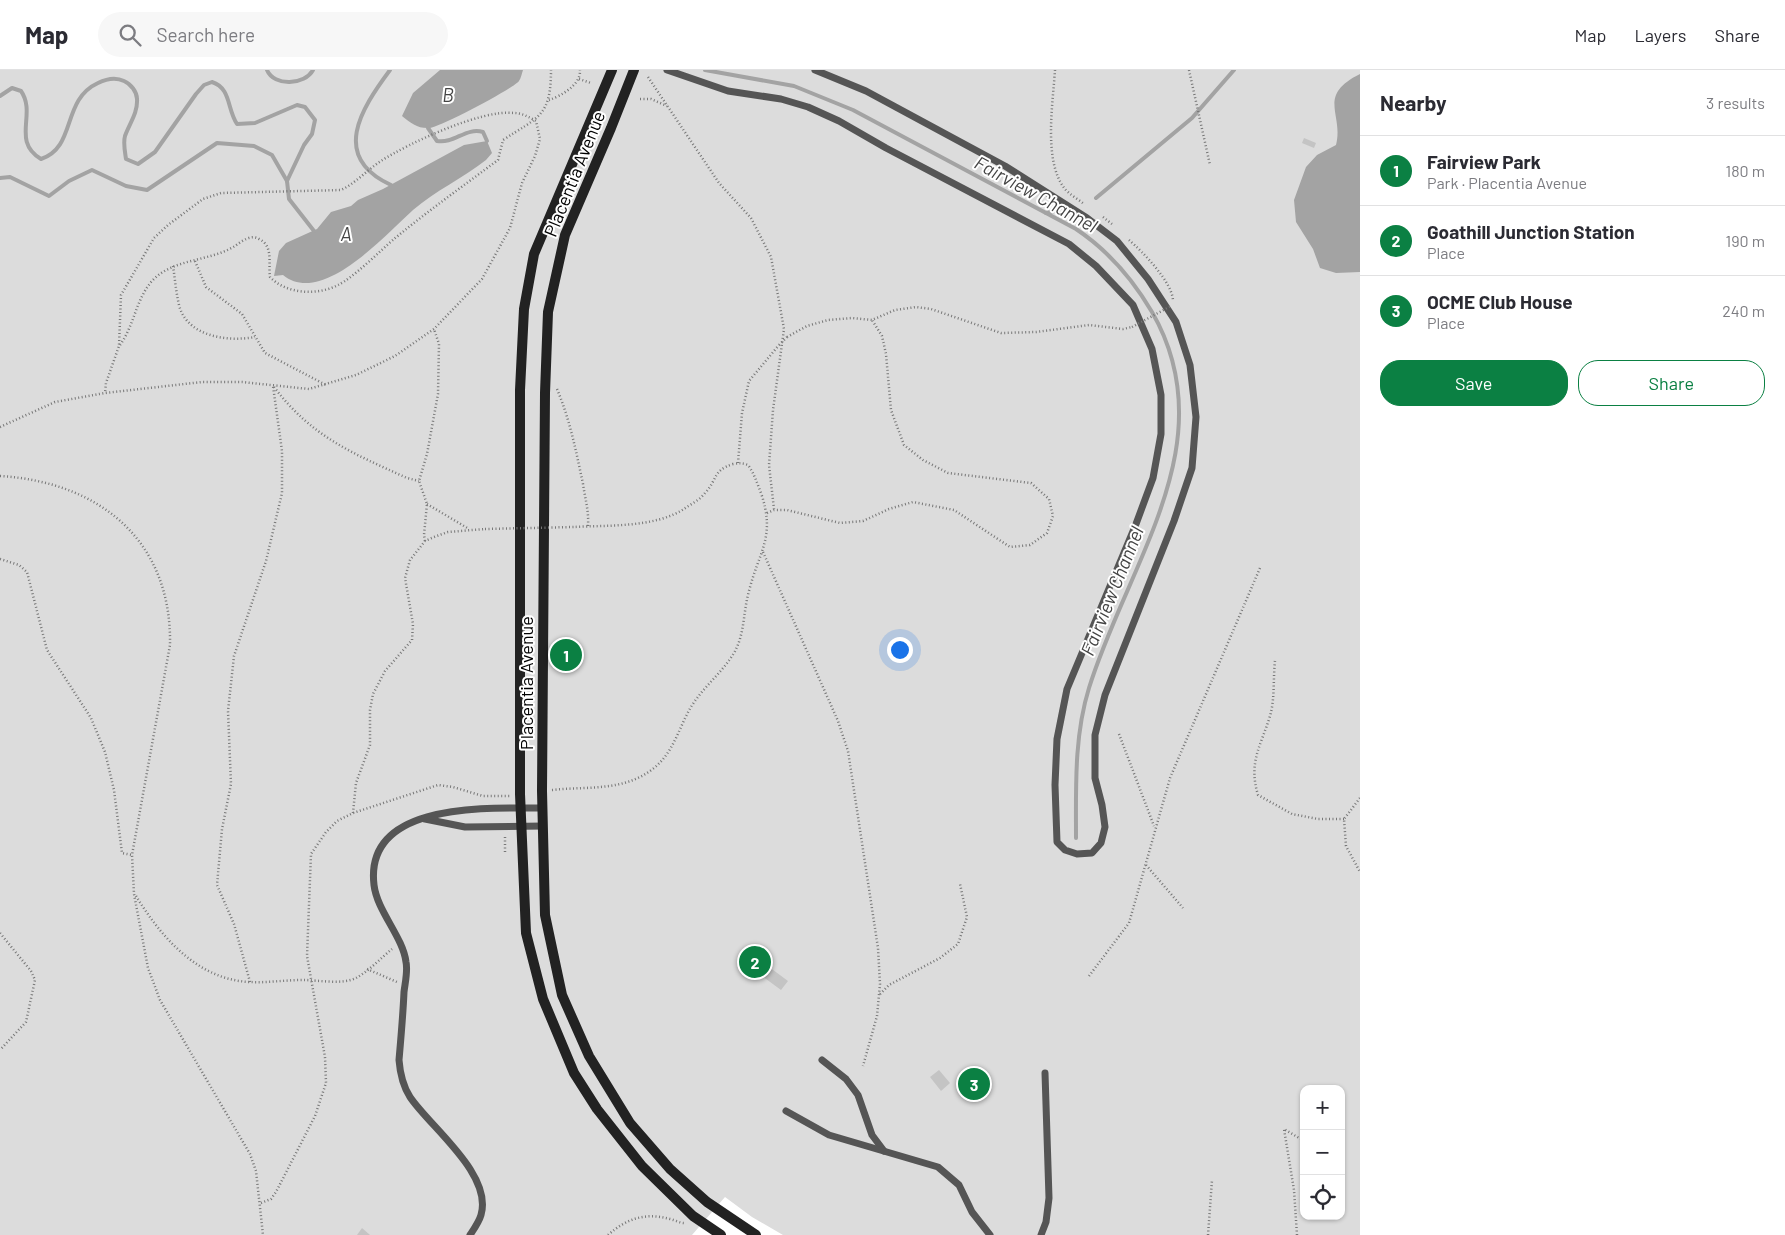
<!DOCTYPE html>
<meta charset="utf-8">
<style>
:root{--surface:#fff;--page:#f7f7f7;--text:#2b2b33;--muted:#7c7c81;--line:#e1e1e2;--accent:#0b8043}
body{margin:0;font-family:Barlow,sans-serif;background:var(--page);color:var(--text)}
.controls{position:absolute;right:15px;bottom:15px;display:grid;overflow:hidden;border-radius:10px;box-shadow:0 1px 4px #0004}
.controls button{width:45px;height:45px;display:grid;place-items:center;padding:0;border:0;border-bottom:1px solid var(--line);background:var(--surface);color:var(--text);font:25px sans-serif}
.you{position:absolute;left:899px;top:579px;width:18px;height:18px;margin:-12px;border:4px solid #fff;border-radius:50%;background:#1a73e8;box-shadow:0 0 0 8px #1a73e833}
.badge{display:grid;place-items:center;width:32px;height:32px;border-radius:50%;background:var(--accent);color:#fff;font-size:16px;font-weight:700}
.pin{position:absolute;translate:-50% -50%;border:2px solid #fff;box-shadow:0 1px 5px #0006}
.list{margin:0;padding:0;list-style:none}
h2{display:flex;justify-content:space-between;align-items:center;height:65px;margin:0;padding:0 20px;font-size:21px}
h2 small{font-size:16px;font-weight:400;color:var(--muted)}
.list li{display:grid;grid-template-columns:32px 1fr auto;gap:15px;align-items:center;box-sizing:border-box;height:70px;padding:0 20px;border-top:1px solid var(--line)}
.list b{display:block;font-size:19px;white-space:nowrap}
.list p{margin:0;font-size:16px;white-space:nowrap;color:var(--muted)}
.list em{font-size:16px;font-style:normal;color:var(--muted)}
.actions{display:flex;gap:10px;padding:15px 20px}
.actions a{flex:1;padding:11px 0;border:1px solid var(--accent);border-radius:20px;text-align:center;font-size:18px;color:var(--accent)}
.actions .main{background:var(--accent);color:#fff}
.icon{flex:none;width:28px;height:28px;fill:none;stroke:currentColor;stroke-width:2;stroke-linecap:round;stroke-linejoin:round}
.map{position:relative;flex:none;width:1360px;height:1165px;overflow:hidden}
header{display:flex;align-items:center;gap:30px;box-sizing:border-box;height:70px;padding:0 25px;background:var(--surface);border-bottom:1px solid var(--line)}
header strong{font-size:24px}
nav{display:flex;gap:28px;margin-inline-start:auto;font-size:18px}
.search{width:350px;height:45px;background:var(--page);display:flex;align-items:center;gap:12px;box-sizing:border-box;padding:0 18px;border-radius:28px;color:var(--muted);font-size:19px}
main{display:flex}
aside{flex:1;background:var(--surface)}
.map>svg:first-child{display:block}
.green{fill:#dcdcdc;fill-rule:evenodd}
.water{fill:#a3a3a3}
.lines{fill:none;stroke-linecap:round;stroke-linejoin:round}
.stream{stroke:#a3a3a3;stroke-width:4}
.building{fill:#c4c4c4}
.path{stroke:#777;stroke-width:2.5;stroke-dasharray:1 2.5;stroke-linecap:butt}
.lane{stroke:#555;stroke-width:7}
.secondary{stroke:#222;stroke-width:10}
.path-bridge{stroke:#777;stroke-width:2.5;stroke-dasharray:1 2.5;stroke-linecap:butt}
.labels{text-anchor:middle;stroke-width:4;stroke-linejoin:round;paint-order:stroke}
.street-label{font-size:18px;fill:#000;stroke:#fff}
.water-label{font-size:19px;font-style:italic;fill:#444;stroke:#fff}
</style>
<header>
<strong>Map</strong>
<div class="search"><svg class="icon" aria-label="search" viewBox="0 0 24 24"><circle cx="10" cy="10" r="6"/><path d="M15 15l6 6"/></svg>Search here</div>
<nav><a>Map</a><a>Layers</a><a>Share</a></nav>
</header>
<main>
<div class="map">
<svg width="1360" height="1165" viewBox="0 0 1360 1165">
<rect width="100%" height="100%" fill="#fff"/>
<!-- green -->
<path class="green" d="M0,0H1360V1165H783L752,1147L725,1127L692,1165H0ZM1304,1019H1341V1146H1304Z"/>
<!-- water -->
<g class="water">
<path d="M440,0H523C522,3 521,8 519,11C513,19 440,57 430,58C418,59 411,53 402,46L413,23Z"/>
<path d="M1360,4V202L1336,203L1320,198L1313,179L1296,152L1294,130L1306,97L1317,85L1336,75C1344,44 1316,26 1360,4Z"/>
<path d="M487,71L492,83L486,90C463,108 435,121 413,140C385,165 322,237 283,205L274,206L279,181L286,173L317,159L331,142L351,136L358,130L383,119L464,75Z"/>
</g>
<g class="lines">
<!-- stream -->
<g class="stream">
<path d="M267,0C274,17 305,15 313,0"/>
<path d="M390,0C361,39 330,87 391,115"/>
<path d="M705,0L794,16L853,40L1076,159C1109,181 1132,208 1152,242C1227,372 1127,494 1089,618C1074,666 1076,718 1076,768"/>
<path d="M0,26L12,18L21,21C37,44 11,71 41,89C77,77 61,30 98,13C106,9 116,7 124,11C131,14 137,22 137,29C138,43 129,54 125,66C123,73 125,82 126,89L138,94L155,82L196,24L204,15L212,12C231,18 227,39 237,54L255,53L297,35L305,37L315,50L312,64L304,75L287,111"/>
<path d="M428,54V58L437,71C454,74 466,57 483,62L487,71"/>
<polyline points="0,108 10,107 49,126 69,111 92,100 126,116 147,120 217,73 254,76 272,85 287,111 289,129 314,161"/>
<polyline points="1096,128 1192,48 1234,0"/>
<polyline points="1046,143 1058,140"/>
</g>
</g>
<!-- building -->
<g class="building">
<polygon points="1304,68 1316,73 1314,78 1302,73"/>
<polygon points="750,883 788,911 781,920 758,903 759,901 744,890"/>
<polygon points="939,1000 950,1013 941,1021 930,1007"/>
<polygon points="972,1006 980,1014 978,1015 981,1018 976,1022 966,1012"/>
<polygon points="362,1158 370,1165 357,1165"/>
</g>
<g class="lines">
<!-- path -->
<g class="path">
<path d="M1055,0C1053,33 1043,92 1065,119C1070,125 1078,129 1084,134"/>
<polyline points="1189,0 1210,95"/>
<polyline points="648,7 719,113 751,148 771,187 784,259 773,340 769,395 774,439"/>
<polyline points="579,9 591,13"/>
<polyline points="640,29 651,29 667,36"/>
<path d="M549,30C561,26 581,15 580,0"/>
<polyline points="1103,147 1112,154"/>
<path d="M1129,170C1143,182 1173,213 1173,231"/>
<polyline points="195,191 206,217 242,244 265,283 326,315"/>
<path d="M173,196C175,209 176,222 179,235C187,267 228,272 255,267"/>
<polyline points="787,267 807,256 828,250 852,248 872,250 895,240 916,237 931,239 1001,263 1036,262 1089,255 1123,259 1132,257"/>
<path d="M120,275C134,256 136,229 152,211C173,188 209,192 235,176C242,171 251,164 259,169C274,176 268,194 270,207C286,224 317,226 338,215C353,208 380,181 394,169C428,141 463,116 498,90L503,70C538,47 551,47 551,0"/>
<path d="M274,317C312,367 352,383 407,408L419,411"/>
<path d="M557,319C570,350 576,381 583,414C585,428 589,441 588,456"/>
<path d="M0,357L55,332L105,323L202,312H242L309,319L356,305L395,286L434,259L482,209L510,158L522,113L535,86L540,69L536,51C529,47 522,43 514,43C482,39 409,73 381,91C367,100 356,113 341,120L221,123L203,129L168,155L154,168L121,225L119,276L106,313L105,323"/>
<polyline points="738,393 742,343 749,311 779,275"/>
<path d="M0,406C100,412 172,471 170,575L132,785L134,824L148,898L160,930L250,1084L256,1101L263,1165"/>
<polyline points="427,434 469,459"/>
<polyline points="767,443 774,440 787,440 840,453 863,451 889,439 913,432 954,440 1010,477 1030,475 1047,463 1053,446 1049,429 1031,413 948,403 923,390 904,375 891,340 886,284 882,266 872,250"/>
<polyline points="425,471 424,465 427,434 419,411 427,384 438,324 439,274 434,259"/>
<polyline points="763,482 838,651 848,681 878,878 880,914 877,946 863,996"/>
<polyline points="0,489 19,495 27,502 47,580 91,648 105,682 114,720 122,783 132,785"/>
<path d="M1275,591C1273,609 1275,629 1270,646C1261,676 1248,692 1258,725L1292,744L1318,749H1344"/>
<polyline points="1119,664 1154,756"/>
<path d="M552,720C588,716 624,722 654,698C674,682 679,657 691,637C703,617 722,603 734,583C745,564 743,542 749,521C759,481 776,467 761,423C757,413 754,403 748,395C743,393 739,393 733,394C712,401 718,409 705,423C700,430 691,434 684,439C654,458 608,455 574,457"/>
<polyline points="1360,728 1344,749 1346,776 1360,802"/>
<polyline points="353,743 356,713 370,675 370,640 373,624 385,601 412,570 413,554 405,508 410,490 425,471 434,467 448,462 485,459"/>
<polyline points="505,782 505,766"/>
<polyline points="1146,795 1183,838"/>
<path d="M136,826C161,867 198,910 250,912C267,913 285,910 303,910C318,910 342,915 356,908C369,901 381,888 392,879"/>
<polyline points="0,863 31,901 35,910 26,952 0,980"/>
<polyline points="367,899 397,912"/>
<polyline points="1089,906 1129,853 1170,708 1260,498"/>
<polyline points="250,912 234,854 217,815 222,759 231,714 228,641 234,586 266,491 282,423 282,381 273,316"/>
<polyline points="880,924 889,915 940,888 958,874 967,847 960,814"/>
<polyline points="261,1133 271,1129 276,1122 315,1046 326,1013 325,987 307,886 311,784 326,762 337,751 353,743 438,715 453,717 483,726 510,726"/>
<path d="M608,1165C626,1149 645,1142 670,1149C675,1150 680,1153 684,1153"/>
<polyline points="1208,1165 1212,1110"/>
<polyline points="1297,1165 1294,1120 1284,1059 1304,1071"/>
</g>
<!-- lane -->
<g class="lane">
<polyline points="667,0 728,21 781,29 808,37 839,51 886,78 1069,174 1096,196 1133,235 1152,279 1161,325 1161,364 1153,408 1136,454 1067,619 1057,669 1055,715 1057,772 1065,780 1077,784 1092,783 1101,773 1105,757 1102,735 1095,708 1095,665 1105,625 1174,451 1192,398 1196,347 1190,295 1176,252 1148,209 1117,171 1087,148 1005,96 866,21 815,0"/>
<polyline points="425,749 465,757 543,756"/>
<polyline points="822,990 846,1009 858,1025 872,1065 884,1081"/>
<polyline points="786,1041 829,1065 938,1097 959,1115 972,1142 990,1165"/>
<path d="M470,1165C474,1159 479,1152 481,1145C493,1104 430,1057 410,1027C403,1016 400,1003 399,990C401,967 403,945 404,922C405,913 408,901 406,892C403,867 377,841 374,815C364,731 489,738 543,738"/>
<polyline points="1041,1165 1046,1152 1049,1128 1045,1003"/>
</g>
<!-- secondary -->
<g class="secondary">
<polyline points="612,0 534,184 524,239 520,320 520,724 526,863 543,929 574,1003 597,1039 642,1096 693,1146 721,1165"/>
<polyline points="634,0 611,58 565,165 548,242 545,323 542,721 545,845 562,925 589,986 630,1053 670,1099 707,1132 756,1165"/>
</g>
<!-- path-bridge -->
<g class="path-bridge">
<polyline points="1132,257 1171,236"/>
<polyline points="779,275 787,267"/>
<polyline points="485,459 574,457"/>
</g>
</g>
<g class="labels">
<!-- street labels -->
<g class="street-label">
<text transform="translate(575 104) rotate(-68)" y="6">Placentia Avenue</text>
<text transform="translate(527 613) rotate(-90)" y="6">Placentia Avenue</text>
</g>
<!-- water labels -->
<g class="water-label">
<text x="448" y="32">B</text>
<text transform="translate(1036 124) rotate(29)" y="7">Fairview Channel</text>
<text x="346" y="171">A</text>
<text transform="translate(1112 521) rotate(-68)" y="7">Fairview Channel</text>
</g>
</g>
</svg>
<div class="controls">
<button>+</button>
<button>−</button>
<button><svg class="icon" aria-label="locate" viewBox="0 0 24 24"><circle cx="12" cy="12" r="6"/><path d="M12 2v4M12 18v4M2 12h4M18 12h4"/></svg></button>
</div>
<div class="you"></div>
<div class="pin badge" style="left:566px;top:585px">1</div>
<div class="pin badge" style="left:755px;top:892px">2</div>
<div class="pin badge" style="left:974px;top:1014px">3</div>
</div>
<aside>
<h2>Nearby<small>3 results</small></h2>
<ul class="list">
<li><span class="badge">1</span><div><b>Fairview Park</b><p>Park · Placentia Avenue</p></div><em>180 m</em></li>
<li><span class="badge">2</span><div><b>Goathill Junction Station</b><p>Place</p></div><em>190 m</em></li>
<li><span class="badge">3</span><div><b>OCME Club House</b><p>Place</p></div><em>240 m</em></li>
</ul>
<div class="actions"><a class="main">Save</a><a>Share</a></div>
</aside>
</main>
